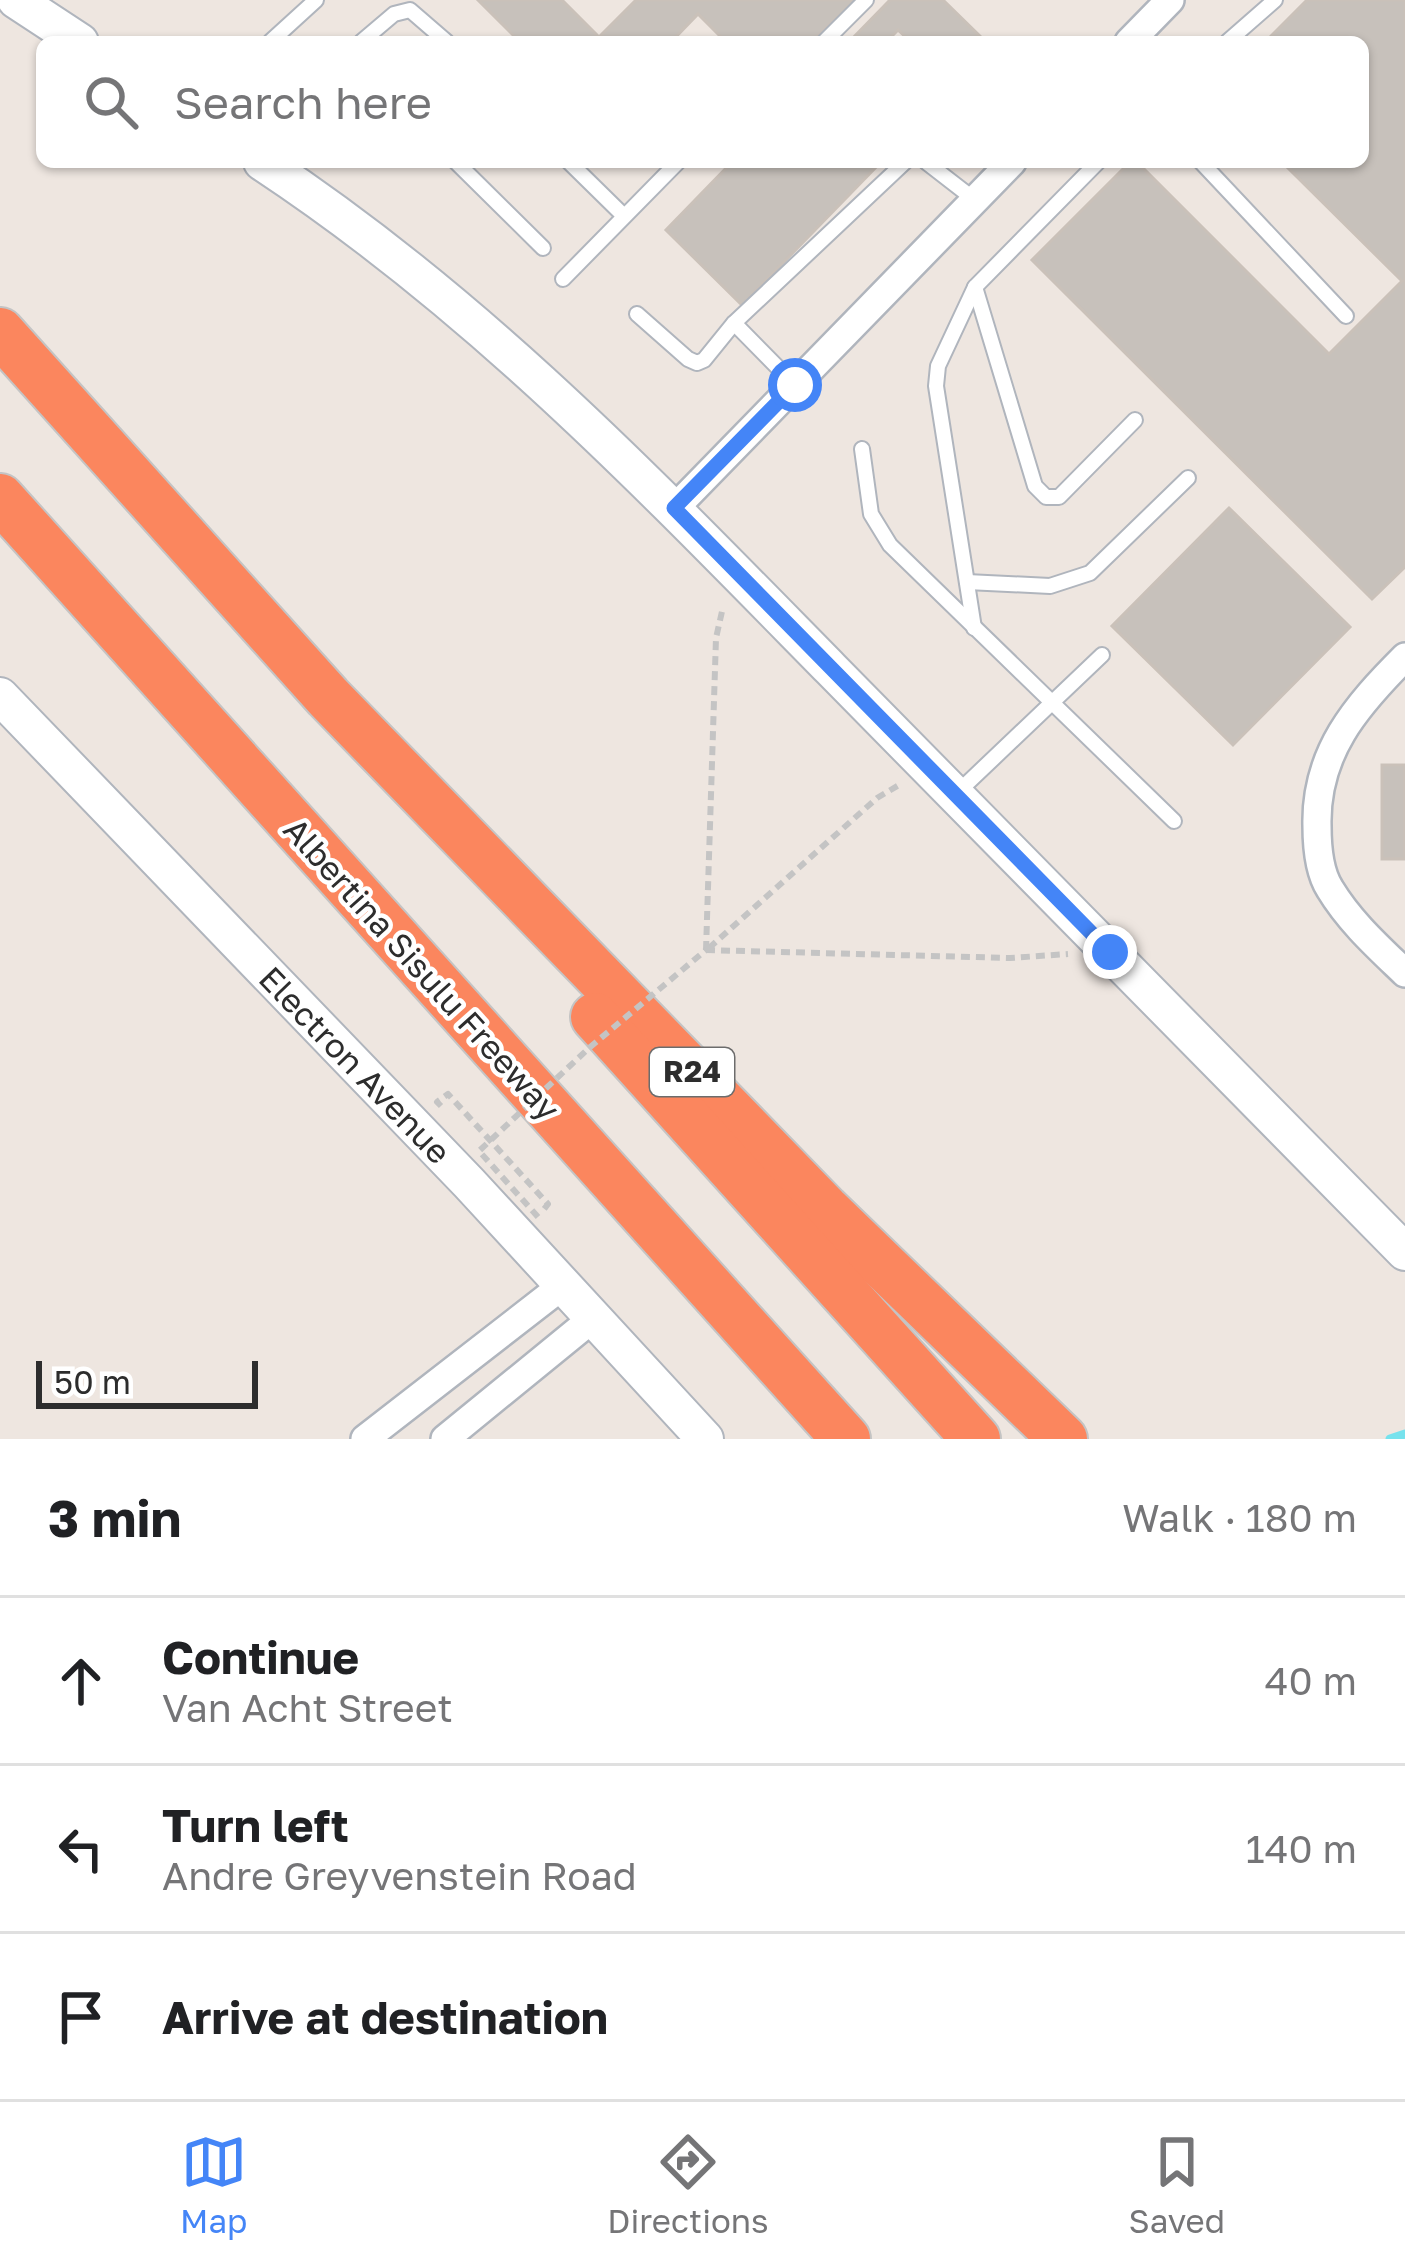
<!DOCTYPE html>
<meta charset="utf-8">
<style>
:root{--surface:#fff;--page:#f2f2f2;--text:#202124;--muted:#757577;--line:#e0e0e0;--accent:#4485f7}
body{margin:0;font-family:"Golos Text",sans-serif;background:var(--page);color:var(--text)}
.scale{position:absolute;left:36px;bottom:30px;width:222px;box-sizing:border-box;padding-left:12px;border:6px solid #2d2d2d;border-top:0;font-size:33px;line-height:42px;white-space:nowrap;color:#2d2d2d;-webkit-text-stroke:9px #fff;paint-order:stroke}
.stop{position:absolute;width:36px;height:36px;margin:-27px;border:9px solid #4485f7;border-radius:50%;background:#fff}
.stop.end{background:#4485f7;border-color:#fff;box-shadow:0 3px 12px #0008}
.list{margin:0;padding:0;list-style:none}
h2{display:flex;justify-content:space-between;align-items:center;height:156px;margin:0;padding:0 48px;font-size:51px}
h2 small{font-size:39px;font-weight:400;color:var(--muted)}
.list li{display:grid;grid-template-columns:78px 1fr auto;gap:36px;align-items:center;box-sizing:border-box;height:168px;padding:0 48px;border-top:3px solid var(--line)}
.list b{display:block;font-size:45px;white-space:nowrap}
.list p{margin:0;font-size:39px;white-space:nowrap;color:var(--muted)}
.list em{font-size:39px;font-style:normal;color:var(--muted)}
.icon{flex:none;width:66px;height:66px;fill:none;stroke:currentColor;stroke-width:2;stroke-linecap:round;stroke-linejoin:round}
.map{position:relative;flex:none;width:1405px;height:1439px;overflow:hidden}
.search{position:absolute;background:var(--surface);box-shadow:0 3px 9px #0004;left:36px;right:36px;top:36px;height:132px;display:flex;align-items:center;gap:30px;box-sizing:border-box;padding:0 42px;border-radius:18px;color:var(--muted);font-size:45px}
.sheet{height:660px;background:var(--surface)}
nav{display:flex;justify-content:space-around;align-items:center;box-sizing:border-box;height:168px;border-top:3px solid var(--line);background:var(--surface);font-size:33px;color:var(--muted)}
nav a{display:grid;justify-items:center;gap:6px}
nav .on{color:var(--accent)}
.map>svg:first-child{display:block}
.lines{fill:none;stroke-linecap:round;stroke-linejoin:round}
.stream{stroke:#76e2ed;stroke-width:9}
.building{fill:#c7c1bb;stroke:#cac1b9;stroke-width:3}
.service-casing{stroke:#b0b5bd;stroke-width:18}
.minor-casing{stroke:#b0b5bd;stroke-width:32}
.secondary-casing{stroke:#b0b5bd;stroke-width:40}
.motorway-casing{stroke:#c4c4c4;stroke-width:52}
.path{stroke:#c4c4c4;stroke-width:6;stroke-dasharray:9 6;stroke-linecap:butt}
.service{stroke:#fff;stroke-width:14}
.minor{stroke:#fff;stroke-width:27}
.secondary{stroke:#fff;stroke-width:36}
.motorway{stroke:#fb865e;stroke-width:48}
.path-bridge{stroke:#c4c4c4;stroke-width:6;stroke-dasharray:9 6;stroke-linecap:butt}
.route{stroke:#4485f7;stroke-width:15}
.labels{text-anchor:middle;stroke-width:9;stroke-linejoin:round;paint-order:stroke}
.shield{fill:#fff;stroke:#6c6c6c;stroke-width:3}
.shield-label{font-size:30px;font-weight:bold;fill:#2d2d2d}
.street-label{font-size:33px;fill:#2d2d2d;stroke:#fff}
</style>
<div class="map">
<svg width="1405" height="1439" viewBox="0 0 1405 1439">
<rect width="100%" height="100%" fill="#eee6e0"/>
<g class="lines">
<!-- stream -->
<polyline class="stream" points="1390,1439 1405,1434"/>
</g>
<!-- building -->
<g class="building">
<polygon points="478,0 562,0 599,37 636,0 854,0 812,42 726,42 698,14 671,42 520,42"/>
<polygon points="890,0 943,0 986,42 911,42 898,30 886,42 849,42"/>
<polygon points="1307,0 1405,0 1405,567 1372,599 1032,260 1130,162 1137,162 1329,354 1402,281 1282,162 1363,162 1363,42 1265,42"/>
<polygon points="732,162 881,162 742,305 666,230"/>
<polygon points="1229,508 1350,627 1233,745 1112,626"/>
<rect x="1382" y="765" width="23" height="94"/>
</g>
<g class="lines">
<defs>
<g id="service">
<polyline points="270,42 316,0"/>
<polyline points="361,42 394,14 410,10 447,42"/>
<polyline points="824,42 866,0"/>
<polyline points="1227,42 1275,0"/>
<polyline points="456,162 543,248"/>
<polyline points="569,162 624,216"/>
<polyline points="926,162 975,200"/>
<polyline points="1201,162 1346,316"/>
<polyline points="563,279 678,162"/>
<polyline points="975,287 1035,486 1046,497 1059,497 1135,420"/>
<polyline points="637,314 688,359 697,363 704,360 734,323 905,162"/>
<polyline points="734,323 795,385"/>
<polyline points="862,449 871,514 890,545 1174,821"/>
<polyline points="967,582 1050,586 1090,573 1188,478"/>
<polyline points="974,628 936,386 938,366 975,287 1098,162"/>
<polyline points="957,793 1102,655"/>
</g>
<g id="minor">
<polyline points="1129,42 1170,0"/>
<polyline points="674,509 1012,162"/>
<path d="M1405,657C1356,706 1315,753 1317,826C1317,846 1319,872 1330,889C1350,922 1378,947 1405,973"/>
<polyline points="365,1439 562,1286"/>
<polyline points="445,1439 592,1319"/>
</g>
<g id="secondary">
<polyline points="16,0 80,42"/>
<path d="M262,162C479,305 650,485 831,669C1022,863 1214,1057 1405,1252"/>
<polyline points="0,696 469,1183 705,1439"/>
</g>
<g id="motorway">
<polyline points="0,332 328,697 825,1209 1063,1439"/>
<polyline points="0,498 846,1439"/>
<polyline points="595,1017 976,1439"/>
</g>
</defs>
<!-- service casing -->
<use href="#service" class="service-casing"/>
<!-- minor casing -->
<use href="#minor" class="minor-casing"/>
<!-- secondary casing -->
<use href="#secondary" class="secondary-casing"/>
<!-- motorway casing -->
<use href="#motorway" class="motorway-casing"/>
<!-- path -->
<g class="path">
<polyline points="709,948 877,798 899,785"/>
<polyline points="706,950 1010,958 1068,954"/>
<polyline points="706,950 716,638 723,607"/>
<polyline points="441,1106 437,1102 448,1094 548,1204 541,1213"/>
</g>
<!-- service -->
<use href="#service" class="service"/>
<!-- minor -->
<use href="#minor" class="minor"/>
<!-- secondary -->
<use href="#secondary" class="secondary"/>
<!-- motorway -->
<use href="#motorway" class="motorway"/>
<!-- path-bridge -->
<polyline class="path-bridge" points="538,1217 479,1151 589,1048 706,950"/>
</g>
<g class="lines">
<!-- route -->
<polyline class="route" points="795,385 674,508 1110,952"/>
</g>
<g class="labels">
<!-- shield labels -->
<rect class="shield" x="650" y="1048" width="84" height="48" rx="9"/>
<g class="shield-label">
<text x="692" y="1082">R24</text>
</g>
<!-- street labels -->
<g class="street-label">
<text transform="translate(422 969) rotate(48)" y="12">Albertina Sisulu Freeway</text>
<text transform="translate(355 1065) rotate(46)" y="12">Electron Avenue</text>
</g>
</g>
</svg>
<div class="scale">50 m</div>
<div class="stop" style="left:795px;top:385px"></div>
<div class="stop end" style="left:1110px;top:952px"></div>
<div class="search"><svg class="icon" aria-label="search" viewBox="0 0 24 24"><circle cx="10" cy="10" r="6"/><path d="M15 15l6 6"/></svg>Search here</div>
</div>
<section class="sheet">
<h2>3 min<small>Walk · 180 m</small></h2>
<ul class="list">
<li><svg class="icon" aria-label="ahead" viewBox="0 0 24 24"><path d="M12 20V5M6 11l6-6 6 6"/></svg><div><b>Continue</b><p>Van Acht Street</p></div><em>40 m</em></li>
<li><svg class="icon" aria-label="left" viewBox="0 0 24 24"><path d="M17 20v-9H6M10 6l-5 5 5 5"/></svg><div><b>Turn left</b><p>Andre Greyvenstein Road</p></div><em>140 m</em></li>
<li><svg class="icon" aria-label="arrive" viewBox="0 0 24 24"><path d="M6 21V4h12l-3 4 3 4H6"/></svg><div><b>Arrive at destination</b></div></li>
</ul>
</section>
<nav>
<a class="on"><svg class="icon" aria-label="map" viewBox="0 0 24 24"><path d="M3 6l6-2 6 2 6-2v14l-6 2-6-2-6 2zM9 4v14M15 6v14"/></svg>Map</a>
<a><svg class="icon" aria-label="directions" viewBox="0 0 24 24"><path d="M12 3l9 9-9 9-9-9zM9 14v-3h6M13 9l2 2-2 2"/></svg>Directions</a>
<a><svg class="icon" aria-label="saved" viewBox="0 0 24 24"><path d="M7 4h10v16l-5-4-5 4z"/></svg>Saved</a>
</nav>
